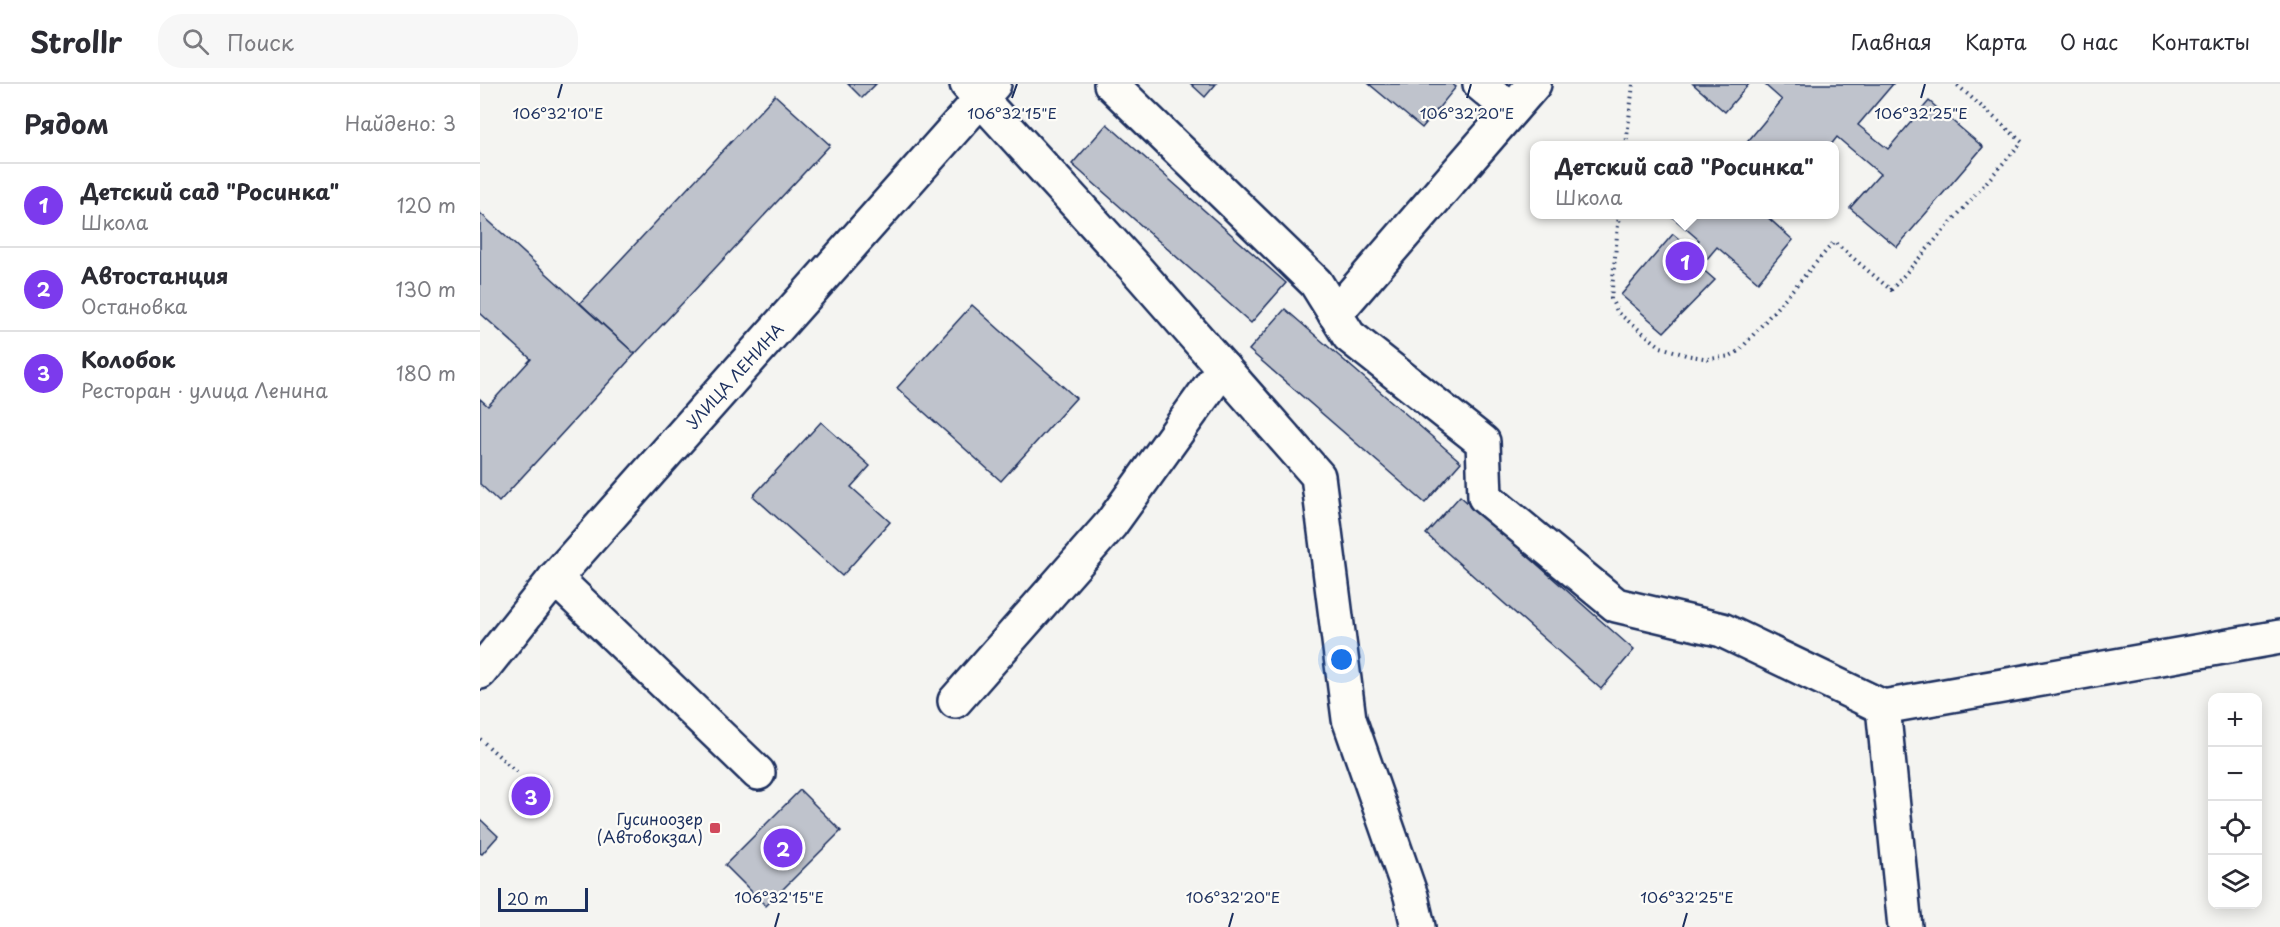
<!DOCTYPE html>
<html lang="ru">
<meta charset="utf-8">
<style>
:root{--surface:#fff;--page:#f7f7f7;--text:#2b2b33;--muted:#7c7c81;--line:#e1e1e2;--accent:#7c3aed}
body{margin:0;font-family:"Playpen Sans",sans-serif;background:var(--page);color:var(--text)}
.controls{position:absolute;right:18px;bottom:18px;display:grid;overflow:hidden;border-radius:12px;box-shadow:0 3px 15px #0003}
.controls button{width:54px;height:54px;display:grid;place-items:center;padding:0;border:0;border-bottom:2px solid var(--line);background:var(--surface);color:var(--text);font:30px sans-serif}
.scale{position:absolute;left:18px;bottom:15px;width:90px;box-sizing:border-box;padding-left:6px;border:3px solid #1b2f5e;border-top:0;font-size:16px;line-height:21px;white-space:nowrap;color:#1b2f5e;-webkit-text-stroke:4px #fdfcf7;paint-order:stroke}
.you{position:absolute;left:862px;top:576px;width:21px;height:21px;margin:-15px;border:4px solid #fff;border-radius:50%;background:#1a73e8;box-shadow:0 0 0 9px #1a73e833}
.badge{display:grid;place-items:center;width:39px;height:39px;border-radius:50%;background:var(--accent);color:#fff;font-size:20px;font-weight:700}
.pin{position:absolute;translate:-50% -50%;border:3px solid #fff;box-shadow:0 2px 6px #0006}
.popup{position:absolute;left:1050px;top:57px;width:309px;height:78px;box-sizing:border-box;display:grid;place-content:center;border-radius:12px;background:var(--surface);filter:drop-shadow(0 2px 4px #0005);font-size:20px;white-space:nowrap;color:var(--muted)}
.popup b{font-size:22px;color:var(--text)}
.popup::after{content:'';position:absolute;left:50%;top:100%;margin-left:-12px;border:12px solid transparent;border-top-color:var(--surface)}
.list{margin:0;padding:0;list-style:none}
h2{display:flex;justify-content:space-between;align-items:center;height:78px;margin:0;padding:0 24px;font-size:26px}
h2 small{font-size:20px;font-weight:400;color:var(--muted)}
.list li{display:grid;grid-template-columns:39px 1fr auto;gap:18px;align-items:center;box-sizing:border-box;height:84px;padding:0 24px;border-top:2px solid var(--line)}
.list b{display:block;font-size:22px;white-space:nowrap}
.list p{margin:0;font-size:20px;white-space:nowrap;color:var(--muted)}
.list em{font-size:20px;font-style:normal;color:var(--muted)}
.icon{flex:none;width:33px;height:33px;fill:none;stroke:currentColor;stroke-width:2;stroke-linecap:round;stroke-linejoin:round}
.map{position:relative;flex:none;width:1800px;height:843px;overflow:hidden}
header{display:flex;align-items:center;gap:36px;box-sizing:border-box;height:84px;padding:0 30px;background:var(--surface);border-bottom:2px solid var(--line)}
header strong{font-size:28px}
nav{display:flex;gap:33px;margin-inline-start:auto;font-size:21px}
.search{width:420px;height:54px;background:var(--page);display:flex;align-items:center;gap:15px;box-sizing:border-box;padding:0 21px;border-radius:24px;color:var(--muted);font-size:22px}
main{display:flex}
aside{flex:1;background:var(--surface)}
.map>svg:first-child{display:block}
.building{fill:#bfc3cc;stroke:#1b2f5e;stroke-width:1.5}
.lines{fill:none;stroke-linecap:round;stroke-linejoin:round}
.minor-casing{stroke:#1b2f5e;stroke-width:38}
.path{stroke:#1b2f5e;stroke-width:4;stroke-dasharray:1.5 4.5;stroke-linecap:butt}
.minor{stroke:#fdfcf7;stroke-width:33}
.ticks{fill:none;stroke:#1b2f5e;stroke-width:2}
.poi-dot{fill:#d1495b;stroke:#fdfcf7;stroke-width:2}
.labels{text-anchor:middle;stroke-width:4.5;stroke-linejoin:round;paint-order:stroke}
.street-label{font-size:16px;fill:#1b2f5e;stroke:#fdfcf7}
.poi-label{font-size:16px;fill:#1b2f5e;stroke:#fdfcf7;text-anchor:end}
.ticks-label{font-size:15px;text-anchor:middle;fill:#1b2f5e;stroke:#fdfcf7;stroke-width:4.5;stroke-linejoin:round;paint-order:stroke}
</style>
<header>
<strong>Strollr</strong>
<div class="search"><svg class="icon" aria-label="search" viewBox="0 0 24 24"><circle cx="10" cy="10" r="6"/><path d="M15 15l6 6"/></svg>Поиск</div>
<nav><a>Главная</a><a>Карта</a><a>О нас</a><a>Контакты</a></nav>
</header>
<main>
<aside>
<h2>Рядом<small>Найдено: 3</small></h2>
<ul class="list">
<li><span class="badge">1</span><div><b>Детский сад &quot;Росинка&quot;</b><p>Школа</p></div><em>120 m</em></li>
<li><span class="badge">2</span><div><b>Автостанция</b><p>Остановка</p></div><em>130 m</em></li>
<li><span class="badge">3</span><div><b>Колобок</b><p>Ресторан · улица Ленина</p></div><em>180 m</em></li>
</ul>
</aside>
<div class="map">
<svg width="1800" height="843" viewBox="0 0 1800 843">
<rect width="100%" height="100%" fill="#f4f4f1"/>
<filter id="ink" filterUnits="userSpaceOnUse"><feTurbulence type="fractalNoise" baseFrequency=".0167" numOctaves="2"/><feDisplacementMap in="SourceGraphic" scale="12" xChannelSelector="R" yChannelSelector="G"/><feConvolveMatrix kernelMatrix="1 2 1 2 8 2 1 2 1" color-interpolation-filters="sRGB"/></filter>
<g filter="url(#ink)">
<!-- building -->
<g class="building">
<polygon points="368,0 396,0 382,14"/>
<polygon points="711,0 736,0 725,13"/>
<polygon points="889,0 972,0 976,3 942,44"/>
<polygon points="1213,0 1269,0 1245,28"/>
<polygon points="1284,0 1413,0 1378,41 1408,65 1449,17 1503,63 1417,163 1370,124 1400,90 1357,53 1350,62 1264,62 1302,16"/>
<polygon points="295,11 350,61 155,270 100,219"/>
<polygon points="627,40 806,199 771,239 592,80"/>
<polygon points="0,129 155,270 19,418 0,400 0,315 8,322 51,275 0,229"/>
<polygon points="1189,130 1284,130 1313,156 1278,198 1237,163 1220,183 1235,196 1184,248 1141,211 1193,150 1211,165 1219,156"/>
<polygon points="492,221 596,314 521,397 417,304"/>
<polygon points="805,225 981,378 945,419 769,266"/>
<polygon points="341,338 390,382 371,403 410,438 362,492 273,412"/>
<polygon points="980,412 1154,566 1121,605 946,450"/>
<polygon points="60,693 70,703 47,727 37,716 45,707 40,702 48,694 54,699"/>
<polygon points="320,706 361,747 286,822 245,781"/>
<polygon points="0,735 18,752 2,770 0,769"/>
</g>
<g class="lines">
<defs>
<g id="minor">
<polyline points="487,0 656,185 838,392 869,635 931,812 938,843"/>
<polyline points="631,0 836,199 869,252 1003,358 1005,413 1136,521 1242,546 1403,623 1425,843"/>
<polyline points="1000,0 1031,26"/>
<polyline points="855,230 1054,0"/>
<polyline points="75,494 278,689"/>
<polyline points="0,588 75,494 514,0"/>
<polyline points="475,617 631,440 743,284"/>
<polyline points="1403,623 1800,553"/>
</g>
</defs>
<!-- minor casing -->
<use href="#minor" class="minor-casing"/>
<!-- path -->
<g class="path">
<polyline points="1146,62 1153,0"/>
<polyline points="1139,130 1131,215 1138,229 1181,263 1206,271 1229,275 1250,272 1260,266 1354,158 1411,206 1542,58 1476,0"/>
<polyline points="0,655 39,690"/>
</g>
<!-- minor -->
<use href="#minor" class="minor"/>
</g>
</g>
<!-- ticks -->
<path class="ticks" d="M78,14L82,0M532,14L537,0M987,14L991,0M1441,14L1445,0M295,843L299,829M749,843L753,829M1203,843L1207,829"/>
<!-- markers -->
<rect class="poi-dot" x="229" y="738" width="12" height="12" rx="3"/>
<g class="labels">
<!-- street labels -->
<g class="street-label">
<text transform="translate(255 292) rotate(-48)" y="6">УЛИЦА ЛЕНИНА</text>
</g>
<!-- poi labels -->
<g class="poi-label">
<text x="223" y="741">Гусиноозер<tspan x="223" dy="18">(Автовокзал)</tspan></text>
</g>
</g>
<g class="ticks-label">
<text x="78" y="35">106°32'10"E</text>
<text x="532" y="35">106°32'15"E</text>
<text x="987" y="35">106°32'20"E</text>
<text x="1441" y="35">106°32'25"E</text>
<text x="299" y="819">106°32'15"E</text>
<text x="753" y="819">106°32'20"E</text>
<text x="1207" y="819">106°32'25"E</text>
</g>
</svg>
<div class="controls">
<button>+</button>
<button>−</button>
<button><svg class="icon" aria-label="locate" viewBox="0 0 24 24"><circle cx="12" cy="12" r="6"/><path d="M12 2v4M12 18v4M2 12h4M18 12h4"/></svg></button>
<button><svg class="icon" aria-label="layers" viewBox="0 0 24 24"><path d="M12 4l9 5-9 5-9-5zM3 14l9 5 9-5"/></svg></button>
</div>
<div class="scale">20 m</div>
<div class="you"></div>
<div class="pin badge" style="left:1205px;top:177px">1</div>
<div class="popup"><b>Детский сад &quot;Росинка&quot;</b>Школа</div>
<div class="pin badge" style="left:303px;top:764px">2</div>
<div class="pin badge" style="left:51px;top:712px">3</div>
</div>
</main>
